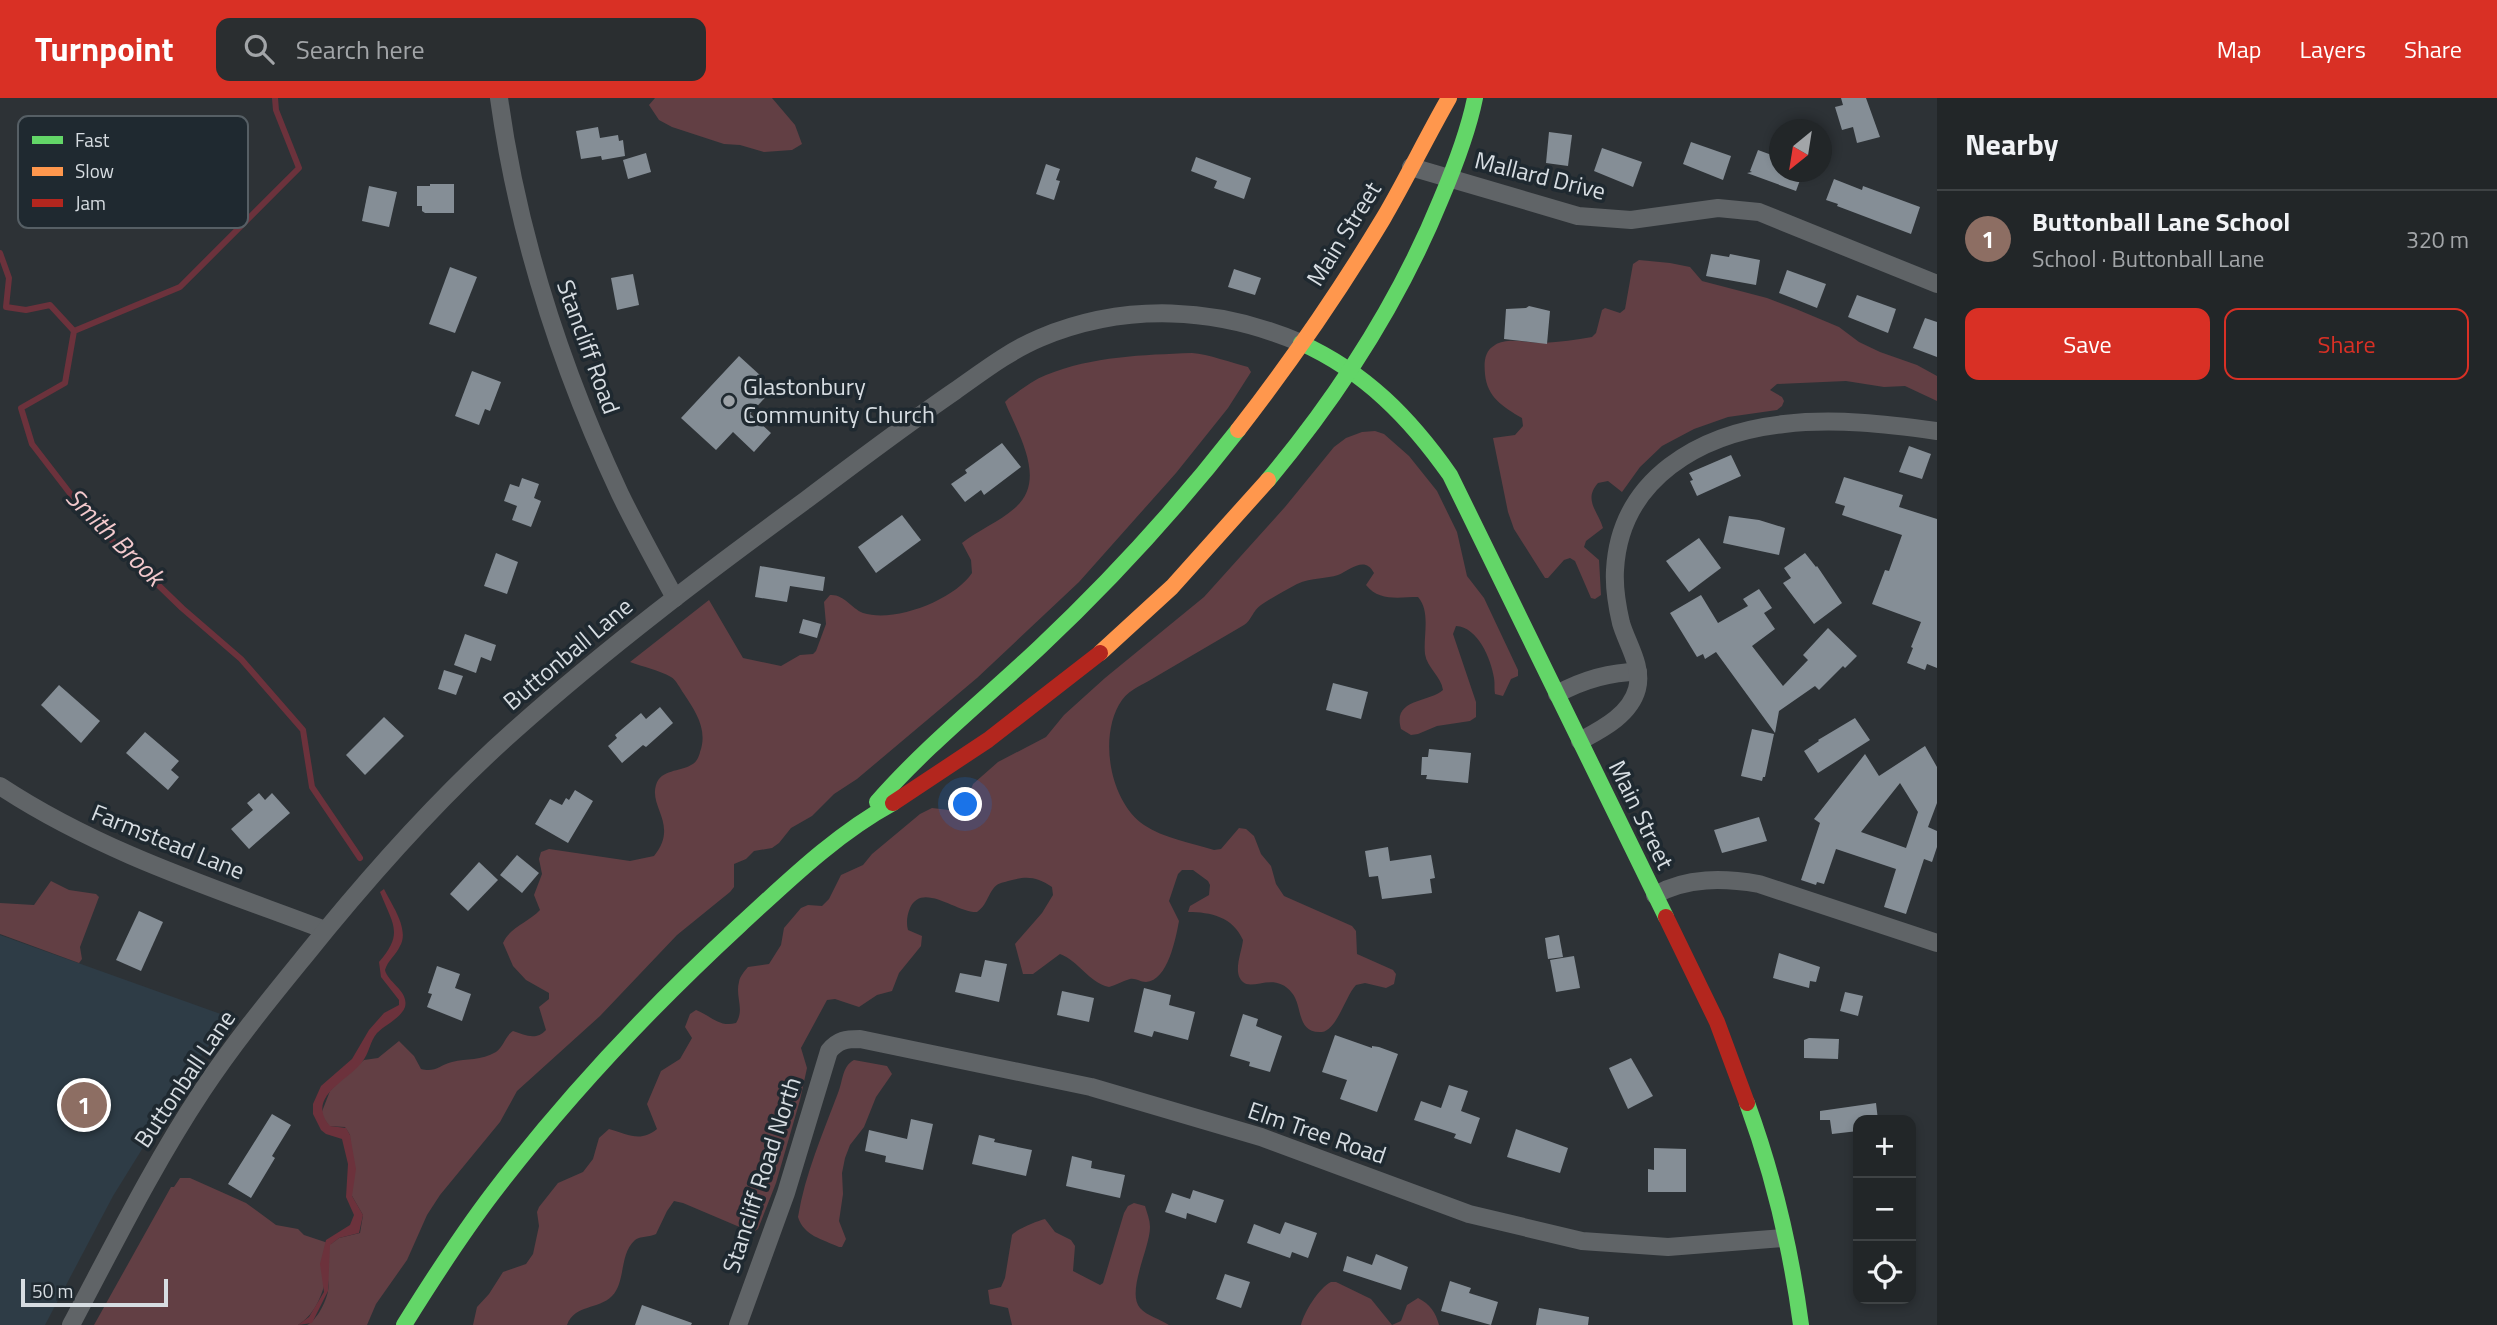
<!DOCTYPE html>
<meta charset="utf-8">
<style>
:root{--surface:#222628;--page:#2a2e30;--text:#f1f3f6;--muted:#a2a5a8;--line:#3f4345;--accent:#d93025}
body{margin:0;font-family:"Titillium Web",sans-serif;background:var(--page);color:var(--text)}
.controls{position:absolute;right:21px;bottom:21px;display:grid;overflow:hidden;border-radius:14px;box-shadow:0 4px 10px #0003}
.controls button{width:63px;height:63px;display:grid;place-items:center;padding:0;border:0;border-bottom:2px solid var(--line);background:var(--surface);color:var(--text);font:35px sans-serif}
.compass{position:absolute;left:1769px;top:21px;width:63px;height:63px;border-radius:50%;background:var(--surface);box-shadow:0 4px 10px #0003;rotate:210deg}
.scale{position:absolute;left:21px;bottom:18px;width:147px;box-sizing:border-box;padding-left:7px;border:4px solid #d7dde2;border-top:0;font-size:19px;line-height:24px;white-space:nowrap;color:#d7dde2;-webkit-text-stroke:5px #1f2930;paint-order:stroke}
.you{position:absolute;left:966px;top:707px;width:24px;height:24px;margin:-18px;border:5px solid #fff;border-radius:50%;background:#1a73e8;box-shadow:0 0 0 10px #1a73e833}
.badge{display:grid;place-items:center;width:46px;height:46px;border-radius:50%;background:var(--accent);color:#fff;font-size:23px;font-weight:700}
.pin{position:absolute;translate:-50% -50%;border:4px solid #fff;box-shadow:0 2px 7px #0006}
.list{margin:0;padding:0;list-style:none}
h2{display:flex;justify-content:space-between;align-items:center;height:91px;margin:0;padding:0 28px;font-size:30px}
h2 small{font-size:23px;font-weight:400;color:var(--muted)}
.list li{display:grid;grid-template-columns:46px 1fr auto;gap:21px;align-items:center;box-sizing:border-box;height:98px;padding:0 28px;border-top:2px solid var(--line)}
.list b{display:block;font-size:26px;white-space:nowrap}
.list p{margin:0;font-size:23px;white-space:nowrap;color:var(--muted)}
.list em{font-size:23px;font-style:normal;color:var(--muted)}
.actions{display:flex;gap:14px;padding:21px 28px}
.actions a{flex:1;padding:16px 0;border:2px solid var(--accent);border-radius:14px;text-align:center;font-size:24px;color:var(--accent)}
.actions .main{background:var(--accent);color:#fff}
.icon{flex:none;width:38px;height:38px;fill:none;stroke:currentColor;stroke-width:2;stroke-linecap:round;stroke-linejoin:round}
.map{position:relative;flex:none;width:1937px;height:1227px;overflow:hidden}
header{display:flex;align-items:center;gap:42px;box-sizing:border-box;height:98px;padding:0 35px;background:var(--accent);color:#fff}
header strong{font-size:33px}
nav{display:flex;gap:38px;margin-inline-start:auto;font-size:24px}
.search{width:490px;height:63px;background:var(--page);display:flex;align-items:center;gap:18px;box-sizing:border-box;padding:0 24px;border-radius:14px;color:var(--muted);font-size:26px}
main{display:flex}
aside{flex:1;background:var(--surface)}
.map>svg:first-child{display:block}
.built{fill:#2e3c46}
.green{fill:#623f44}
.water{fill:#6c323c}
.lines{fill:none;stroke-linecap:round;stroke-linejoin:round}
.stream{stroke:#6c323c;stroke-width:6}
.building{fill:#858e96;fill-rule:evenodd}
.street{stroke:#606467;stroke-width:18}
.fast{stroke:#63d668;stroke-width:16}
.slow{stroke:#ff974d;stroke-width:16}
.jam{stroke:#b3261e;stroke-width:16}
.poi-dot{fill:#9ca1a6;stroke:#1f2930;stroke-width:2.5}
.labels{text-anchor:middle;stroke-width:7;stroke-linejoin:round;paint-order:stroke}
.street-label{font-size:24px;fill:#d7dde2;stroke:#1f2930}
.poi-label{font-size:24px;fill:#d7dde2;stroke:#1f2930;text-anchor:start}
.water-label{font-size:26px;font-style:italic;fill:#f3c9cd;stroke:#1f2930}
.key{fill:#1f2930;stroke:#565f65;stroke-width:2}
.key-label{font-size:19px;fill:#d7dde2}
</style>
<header>
<strong>Turnpoint</strong>
<div class="search"><svg class="icon" aria-label="search" viewBox="0 0 24 24"><circle cx="10" cy="10" r="6"/><path d="M15 15l6 6"/></svg>Search here</div>
<nav><a>Map</a><a>Layers</a><a>Share</a></nav>
</header>
<main>
<div class="map">
<svg width="1937" height="1227" viewBox="0 0 1937 1227">
<rect width="100%" height="100%" fill="#2d3236"/>
<!-- built -->
<polygon class="built" points="0,837 229,919 188,977 113,1098 45,1227 0,1227"/>
<!-- green -->
<g class="green">
<polygon points="655,0 772,0 795,27 802,46 792,52 764,54 740,47 724,46 672,29 659,22 649,7"/>
<path d="M1639,162L1670,165L1690,169L1702,183L1767,200L1796,211L1839,229L1859,244L1880,254L1917,267L1937,278V303L1905,288L1884,289L1846,283L1777,286L1770,292L1782,299L1784,303L1782,308L1777,312L1728,319L1694,331L1662,348L1640,369L1622,394L1608,383L1598,385C1583,402 1598,413 1603,430L1586,443L1584,449L1599,462L1601,497L1595,501L1591,500L1575,463L1570,460L1564,462L1548,480H1545L1514,431L1508,414L1493,340L1515,337L1523,328L1522,320C1503,309 1487,299 1485,276C1484,265 1484,253 1495,247C1507,239 1529,245 1543,245C1560,244 1576,242 1592,239L1596,235L1602,212L1605,210L1620,215L1625,211L1633,166Z"/>
<path d="M1192,255C1208,256 1232,265 1248,269L1251,274L1228,310L1176,375L1079,484L977,580L857,681L834,696L812,718L791,730L779,745L772,750L754,753L746,761L734,766V789L730,794L677,837L600,918L517,993L500,1024L440,1097L427,1117L407,1162L376,1206L367,1227H307C317,1222 326,1204 328,1193C329,1188 328,1180 327,1176C323,1195 316,1216 298,1227H94L171,1089H174L180,1080H190L246,1105L276,1127L298,1131L304,1137L331,1146L339,1140L360,1135L363,1117L352,1098L350,1037L345,1029L329,1028L321,1016L330,993L341,981L364,962L378,960L399,943L414,958L421,971C435,975 440,967 452,964C467,960 481,963 496,954C504,948 505,938 513,933C525,937 536,943 546,932L539,909L549,901V895L526,882L513,868L503,845C510,829 529,824 540,812L534,797L542,776L539,761L541,754L549,751L630,763L654,758C679,727 649,710 656,687C661,671 680,674 691,667C696,665 699,659 700,654C708,632 696,614 684,596C680,590 676,582 671,579C659,572 643,569 630,564L709,502L743,560L781,568L800,557L813,556L816,553L826,526L824,504L830,497C844,496 851,510 863,515C895,525 954,502 972,475L971,462L962,445C978,432 1000,424 1016,409C1047,381 1018,336 1005,304L1009,300C1021,292 1033,282 1046,277C1093,258 1143,257 1192,255Z"/>
<path d="M1375,333L1384,336L1409,358L1437,393L1457,434L1467,478L1484,500L1518,572V578L1511,581L1503,598L1495,596C1494,590 1495,586 1494,580C1491,561 1478,529 1456,528L1453,536L1476,604V619L1470,623L1437,628L1418,636L1411,637L1401,631C1392,600 1429,605 1443,592C1441,578 1427,570 1425,556C1423,538 1431,514 1418,499C1400,499 1379,504 1366,487L1374,475C1365,457 1350,472 1338,477C1327,481 1312,479 1297,486C1286,492 1271,500 1261,507C1253,512 1251,523 1244,527C1215,544 1186,561 1157,578C1145,586 1131,590 1122,602C1098,636 1109,703 1144,727C1163,740 1192,745 1214,752L1221,751L1239,730L1246,731L1254,738L1261,756L1271,768L1276,786L1284,798L1352,828L1356,833L1357,856L1393,872L1396,876L1394,886L1386,890L1365,885L1356,887C1346,897 1337,932 1322,934C1296,936 1303,908 1292,895C1275,873 1253,893 1243,884C1232,875 1242,854 1243,842C1233,819 1211,814 1188,814L1190,808L1209,797L1210,787L1208,783L1193,772H1182L1178,776L1169,803L1179,823C1176,839 1168,883 1146,884C1140,884 1136,880 1130,881C1123,883 1116,887 1109,889C1088,884 1079,863 1060,856L1033,876H1023L1015,846L1042,815L1053,797L1052,789C1036,778 1026,778 1008,783C1002,785 997,785 993,791C987,799 986,808 977,814C957,815 922,783 910,810C907,817 906,825 908,832L922,838L921,848L899,875L892,893L877,897L859,909L835,901L827,902L801,950L807,970L800,1002L776,1085L758,1131L753,1134L749,1133L683,1105L674,1103L667,1113L656,1136C650,1139 640,1138 635,1142C619,1156 626,1184 612,1198C598,1212 575,1206 567,1227H473L477,1209L489,1196L503,1174L526,1166L533,1156L539,1128L537,1114L539,1109L558,1085L583,1074L593,1061L599,1040L609,1031C628,1036 640,1045 657,1031L647,1006L661,973L680,961L692,940L685,929L690,916L696,912C710,917 719,930 736,925C745,911 735,899 739,884C740,878 744,874 748,869L769,866L781,847L784,830L801,810L808,807L822,808L829,801L841,777L863,767L872,756L920,716L932,710L949,712L961,706L967,701L973,686L998,664L1046,639L1064,617L1105,580L1204,499L1285,409L1334,349L1346,340L1362,334Z"/>
<polygon points="51,783 69,792 96,796 99,799 80,849 82,861 79,865 0,836 0,805 34,807"/>
<path d="M854,962L887,968L892,976L876,999L864,1029L850,1047L845,1060L842,1075L843,1096L839,1123L846,1141L842,1149H839C822,1141 804,1138 798,1119C805,1076 823,1035 838,995C843,983 842,968 854,962Z"/>
<path d="M1134,1105L1145,1108C1147,1115 1150,1122 1150,1129C1150,1150 1126,1194 1140,1210C1147,1218 1160,1221 1169,1227H1012L1008,1210L990,1206L988,1192L1001,1189L1005,1180L1012,1137C1017,1131 1037,1123 1045,1121L1055,1134L1071,1142L1075,1148L1073,1173L1100,1187L1103,1185L1124,1115L1128,1108Z"/>
<path d="M1331,1184H1336L1371,1201L1392,1227L1401,1223L1407,1207L1418,1200C1430,1206 1436,1215 1439,1227H1301C1304,1214 1319,1190 1331,1184Z"/>
</g>
<!-- water -->
<path class="water" d="M384,791C391,806 410,831 400,848C396,857 388,862 385,872C388,885 409,893 405,909C401,920 385,927 377,935C370,943 369,956 362,964C348,983 305,999 330,1028L346,1030L350,1037L356,1071L352,1098L363,1117L359,1135L339,1140L330,1147L328,1193L312,1225L298,1227L309,1219L324,1194L320,1166L326,1142L350,1127L354,1117L346,1099L348,1066L342,1041L326,1036L321,1032L313,1016V1006L321,988L352,961L369,932L384,915L399,907V902L381,879L379,864C404,835 393,827 380,794Z"/>
<g class="lines">
<!-- stream -->
<g class="stream">
<polyline points="275,0 276,12 299,70 180,189 74,233 65,285 21,310 32,346 89,420 182,510 241,561 303,632 312,689 360,760"/>
<polyline points="0,155 9,180 6,209 26,212 50,207 74,233"/>
</g>
</g>
<!-- building -->
<g class="building">
<polygon points="1841,0 1866,0 1880,39 1857,45 1853,29 1842,32 1835,9 1843,7"/>
<polygon points="598,29 600,40 618,37 619,43 623,42 625,58 602,62 601,58 581,61 576,33"/>
<polygon points="1549,34 1572,37 1568,68 1546,65"/>
<polygon points="1691,44 1731,58 1723,82 1683,66"/>
<polygon points="1602,50 1642,64 1633,89 1594,73"/>
<polygon points="1758,52 1780,60 1780,74 1803,74 1796,93 1747,75 1752,74 1750,73"/>
<polygon points="646,55 651,74 628,81 623,62"/>
<polygon points="1196,59 1251,80 1244,101 1214,90 1217,83 1191,73"/>
<polygon points="1046,66 1060,71 1056,82 1060,83 1054,102 1036,96"/>
<polygon points="1834,81 1862,92 1863,88 1920,109 1911,136 1837,108 1838,106 1826,102"/>
<polygon points="430,86 454,86 454,115 425,115 422,113 422,108 417,108 417,88 430,88"/>
<polygon points="369,88 397,94 389,129 362,123"/>
<polygon points="1711,156 1729,159 1730,156 1760,162 1756,187 1706,178"/>
<polygon points="450,169 477,179 455,235 429,226"/>
<polygon points="1234,171 1261,180 1255,197 1228,189"/>
<polygon points="1787,172 1826,186 1817,210 1779,195"/>
<polygon points="633,176 639,207 617,212 611,180"/>
<polygon points="1857,197 1896,211 1888,235 1848,219"/>
<polygon points="1529,208 1550,213 1547,246 1504,241 1506,211 1526,210"/>
<polygon points="1925,220 1937,224 1937,259 1913,250"/>
<polygon points="739,258 774,290 750,316 771,335 754,354 733,334 716,352 681,320"/>
<polygon points="472,273 501,284 490,313 485,311 479,327 455,318"/>
<polygon points="1002,345 1021,369 984,397 981,392 965,404 951,386 967,375 965,372"/>
<polygon points="1909,348 1931,356 1922,381 1899,374"/>
<polygon points="1731,357 1741,378 1697,398 1690,383 1693,382 1689,375"/>
<polygon points="1844,379 1903,397 1899,409 1937,421 1937,570 1927,566 1925,572 1907,565 1913,550 1911,549 1921,524 1872,506 1885,472 1889,473 1902,437 1842,417 1845,408 1835,405"/>
<polygon points="522,380 539,386 534,400 541,403 531,429 512,422 517,408 504,403 510,386 519,389"/>
<polygon points="902,417 921,442 876,475 858,449"/>
<polygon points="1729,418 1759,422 1785,430 1779,457 1723,445"/>
<polygon points="1699,440 1721,470 1689,494 1666,463"/>
<polygon points="496,455 518,464 507,496 484,488"/>
<polygon points="1805,455 1816,469 1817,468 1842,505 1814,526 1783,485 1791,480 1784,470"/>
<polygon points="760,468 825,479 823,493 790,488 787,504 755,499"/>
<polygon points="1759,491 1772,510 1764,515 1775,531 1752,548 1783,588 1808,562 1803,557 1828,530 1857,558 1845,570 1843,568 1819,592 1815,588 1779,613 1775,635 1716,554 1705,561 1703,556 1697,559 1670,515 1701,497 1718,525 1748,508 1743,501"/>
<polygon points="803,521 821,526 817,540 799,535"/>
<polygon points="465,536 496,547 491,563 481,559 476,575 454,567"/>
<polygon points="444,572 463,578 456,597 438,591"/>
<polygon points="1333,585 1368,594 1361,621 1326,612"/>
<polygon points="59,587 100,623 81,645 41,607"/>
<polygon points="660,609 673,625 646,649 643,647 622,665 608,648 617,640 615,637 641,615 646,621"/>
<polygon points="384,619 404,638 365,677 346,657"/>
<polygon points="1855,620 1870,642 1818,675 1804,653 1819,643 1818,642"/>
<polygon points="1752,631 1774,636 1765,679 1763,679 1762,683 1741,678"/>
<polygon points="145,634 179,663 171,672 179,679 168,692 126,655"/>
<path d="M1925,648L1937,669V705L1928,729L1937,733V749L1932,764L1924,761L1906,816L1884,809L1896,771L1836,751L1824,786L1817,784L1816,787L1801,782L1820,725L1814,721L1865,656L1879,678ZM1900,685L1918,714L1906,750L1861,734Z"/>
<polygon points="1429,651 1471,655 1468,685 1426,681 1427,677 1421,677 1422,659 1428,659"/>
<polygon points="575,692 593,703 568,745 535,726 550,701 562,707 566,700 569,702"/>
<polygon points="259,695 265,702 272,695 290,715 249,751 231,731 253,712 247,705"/>
<polygon points="1759,719 1767,743 1722,755 1714,732"/>
<polygon points="1388,749 1390,763 1431,757 1435,780 1430,781 1432,795 1382,801 1378,778 1369,779 1365,753"/>
<polygon points="517,757 539,775 522,795 500,777"/>
<polygon points="479,764 498,782 468,813 450,796"/>
<polygon points="139,813 163,824 141,873 116,862"/>
<polygon points="1559,837 1563,859 1548,861 1545,840"/>
<polygon points="1779,855 1820,869 1816,884 1810,883 1809,890 1773,880"/>
<polygon points="1574,858 1580,890 1556,894 1550,862"/>
<polygon points="985,862 1007,866 999,904 955,894 960,875 981,879"/>
<polygon points="437,868 460,876 455,890 471,896 462,923 427,909 432,896 428,895"/>
<polygon points="1144,890 1171,897 1169,907 1195,914 1188,942 1154,933 1152,939 1134,934"/>
<polygon points="1062,893 1094,900 1089,924 1057,917"/>
<polygon points="1845,894 1863,898 1858,918 1840,913"/>
<polygon points="1243,916 1258,921 1256,928 1282,938 1270,974 1249,968 1250,964 1230,958"/>
<polygon points="1335,937 1372,950 1372,948 1379,949 1398,956 1377,1014 1340,1001 1347,982 1322,974"/>
<polygon points="1809,940 1839,941 1838,961 1804,960 1804,942"/>
<polygon points="1631,960 1653,998 1628,1011 1609,970"/>
<polygon points="1449,987 1468,993 1461,1013 1480,1020 1471,1046 1454,1040 1456,1036 1414,1022 1421,1003 1441,1010"/>
<polygon points="1876,1005 1878,1022 1858,1022 1858,1033 1832,1036 1830,1022 1820,1022 1820,1013"/>
<polygon points="272,1016 291,1027 272,1058 275,1060 251,1100 228,1086"/>
<polygon points="911,1021 933,1026 923,1072 885,1064 886,1058 865,1053 869,1032 907,1041"/>
<polygon points="1516,1031 1568,1050 1560,1075 1507,1059"/>
<polygon points="979,1037 995,1041 994,1044 1032,1052 1026,1078 972,1066"/>
<polygon points="1654,1050 1686,1051 1686,1094 1648,1094 1648,1071 1654,1072"/>
<polygon points="1072,1058 1092,1063 1091,1070 1125,1077 1120,1100 1066,1088"/>
<polygon points="1193,1092 1224,1102 1216,1125 1187,1115 1186,1121 1165,1114 1172,1095 1190,1101"/>
<polygon points="1285,1124 1317,1135 1308,1160 1292,1154 1290,1160 1247,1145 1254,1126 1280,1136"/>
<polygon points="1376,1156 1408,1169 1401,1192 1343,1173 1347,1158 1372,1167"/>
<polygon points="1225,1176 1250,1184 1241,1210 1216,1201"/>
<polygon points="1450,1183 1471,1190 1469,1195 1498,1204 1491,1227 1441,1213"/>
<polygon points="642,1207 692,1225 691,1227 635,1227"/>
<polygon points="1539,1210 1589,1219 1588,1227 1536,1227"/>
</g>
<g class="lines">
<!-- street -->
<g class="street">
<path d="M499,0C518,138 561,270 620,396C637,431 656,465 675,500"/>
<polyline points="1411,69 1578,118 1631,122 1718,110 1759,114 1937,186"/>
<path d="M1557,596C1581,583 1610,574 1638,574"/>
<path d="M1580,643C1602,631 1630,617 1637,591C1643,568 1627,546 1621,525C1617,508 1614,489 1615,472C1620,380 1701,335 1784,326C1835,320 1886,326 1937,333"/>
<path d="M0,688C100,754 214,790 325,832"/>
<path d="M1655,797C1687,779 1724,780 1759,786L1937,845"/>
<path d="M71,1227C113,1148 153,1067 202,993C233,946 269,902 304,859C369,778 438,700 516,631C608,549 706,475 806,402C855,365 904,328 955,293C982,274 1009,253 1040,240C1126,204 1217,209 1301,245"/>
<path d="M738,1227L786,1095L829,953C838,942 846,941 860,941L1091,989L1261,1039L1469,1116L1582,1143L1668,1149L1784,1140"/>
</g>
<!-- fast -->
<g class="fast">
<path d="M1301,245C1365,274 1410,320 1450,377L1666,819"/>
<path d="M1268,382C1339,297 1399,204 1441,101C1455,68 1468,35 1475,0"/>
<path d="M877,704C927,647 985,601 1040,549C1111,482 1178,409 1238,332"/>
<path d="M1747,1005C1773,1076 1791,1152 1801,1227"/>
<path d="M404,1227C432,1182 461,1137 493,1095C567,998 650,910 740,827C788,783 836,736 893,705"/>
</g>
<!-- slow -->
<g class="slow">
<path d="M1238,332C1290,265 1339,194 1383,121C1406,82 1426,40 1449,0"/>
<polyline points="1100,555 1172,489 1268,382"/>
</g>
<!-- jam -->
<g class="jam">
<polyline points="893,705 988,642 1100,555"/>
<polyline points="1666,819 1717,924 1747,1005"/>
</g>
</g>
<!-- markers -->
<circle class="poi-dot" cx="729" cy="303" r="7"/>
<g class="labels">
<!-- street labels -->
<g class="street-label">
<text transform="translate(1540 78) rotate(14)" y="8">Mallard Drive</text>
<text transform="translate(1344 136) rotate(-58)" y="8">Main Street</text>
<text transform="translate(588 249) rotate(70)" y="8">Stancliff Road</text>
<text transform="translate(568 556) rotate(-40)" y="8">Buttonball Lane</text>
<text transform="translate(1641 717) rotate(64)" y="8">Main Street</text>
<text transform="translate(168 744) rotate(22)" y="8">Farmstead Lane</text>
<text transform="translate(185 981) rotate(-56)" y="8">Buttonball Lane</text>
<text transform="translate(1317 1035) rotate(19)" y="8">Elm Tree Road</text>
<text transform="translate(762 1077) rotate(-72)" y="8">Stancliff Road North</text>
</g>
<!-- poi labels -->
<g class="poi-label">
<text x="743" y="297">Glastonbury<tspan x="743" dy="28">Community Church</tspan></text>
</g>
<!-- water labels -->
<g class="water-label">
<text transform="translate(115 439) rotate(45)" y="9">Smith Brook</text>
</g>
</g>
<!-- legend -->
<rect x="18" y="18" width="230" height="112" rx="10" class="key"/>
<rect x="32" y="38" width="31" height="8" fill="#63d668"/>
<rect x="32" y="69" width="31" height="9" fill="#ff974d"/>
<rect x="32" y="101" width="31" height="8" fill="#b3261e"/>
<g class="key-label">
<text x="75" y="49">Fast</text>
<text x="75" y="80">Slow</text>
<text x="75" y="112">Jam</text>
</g>
</svg>
<div class="controls">
<button>+</button>
<button>−</button>
<button><svg class="icon" aria-label="locate" viewBox="0 0 24 24"><circle cx="12" cy="12" r="6"/><path d="M12 2v4M12 18v4M2 12h4M18 12h4"/></svg></button>
</div>
<svg class="compass" viewBox="-18 -18 36 36"><path d="M0-13l5 13h-10z" fill="#e53935"/><path d="M0 13l5-13h-10z" fill="#a2a5a8"/></svg>
<div class="scale">50 m</div>
<div class="you"></div>
<div class="pin badge" style="left:84px;top:1007px;background:#8d6e63">1</div>
</div>
<aside>
<h2>Nearby<small></small></h2>
<ul class="list">
<li><span class="badge" style="background:#8d6e63">1</span><div><b>Buttonball Lane School</b><p>School · Buttonball Lane</p></div><em>320 m</em></li>
</ul>
<div class="actions"><a class="main">Save</a><a>Share</a></div>
</aside>
</main>
